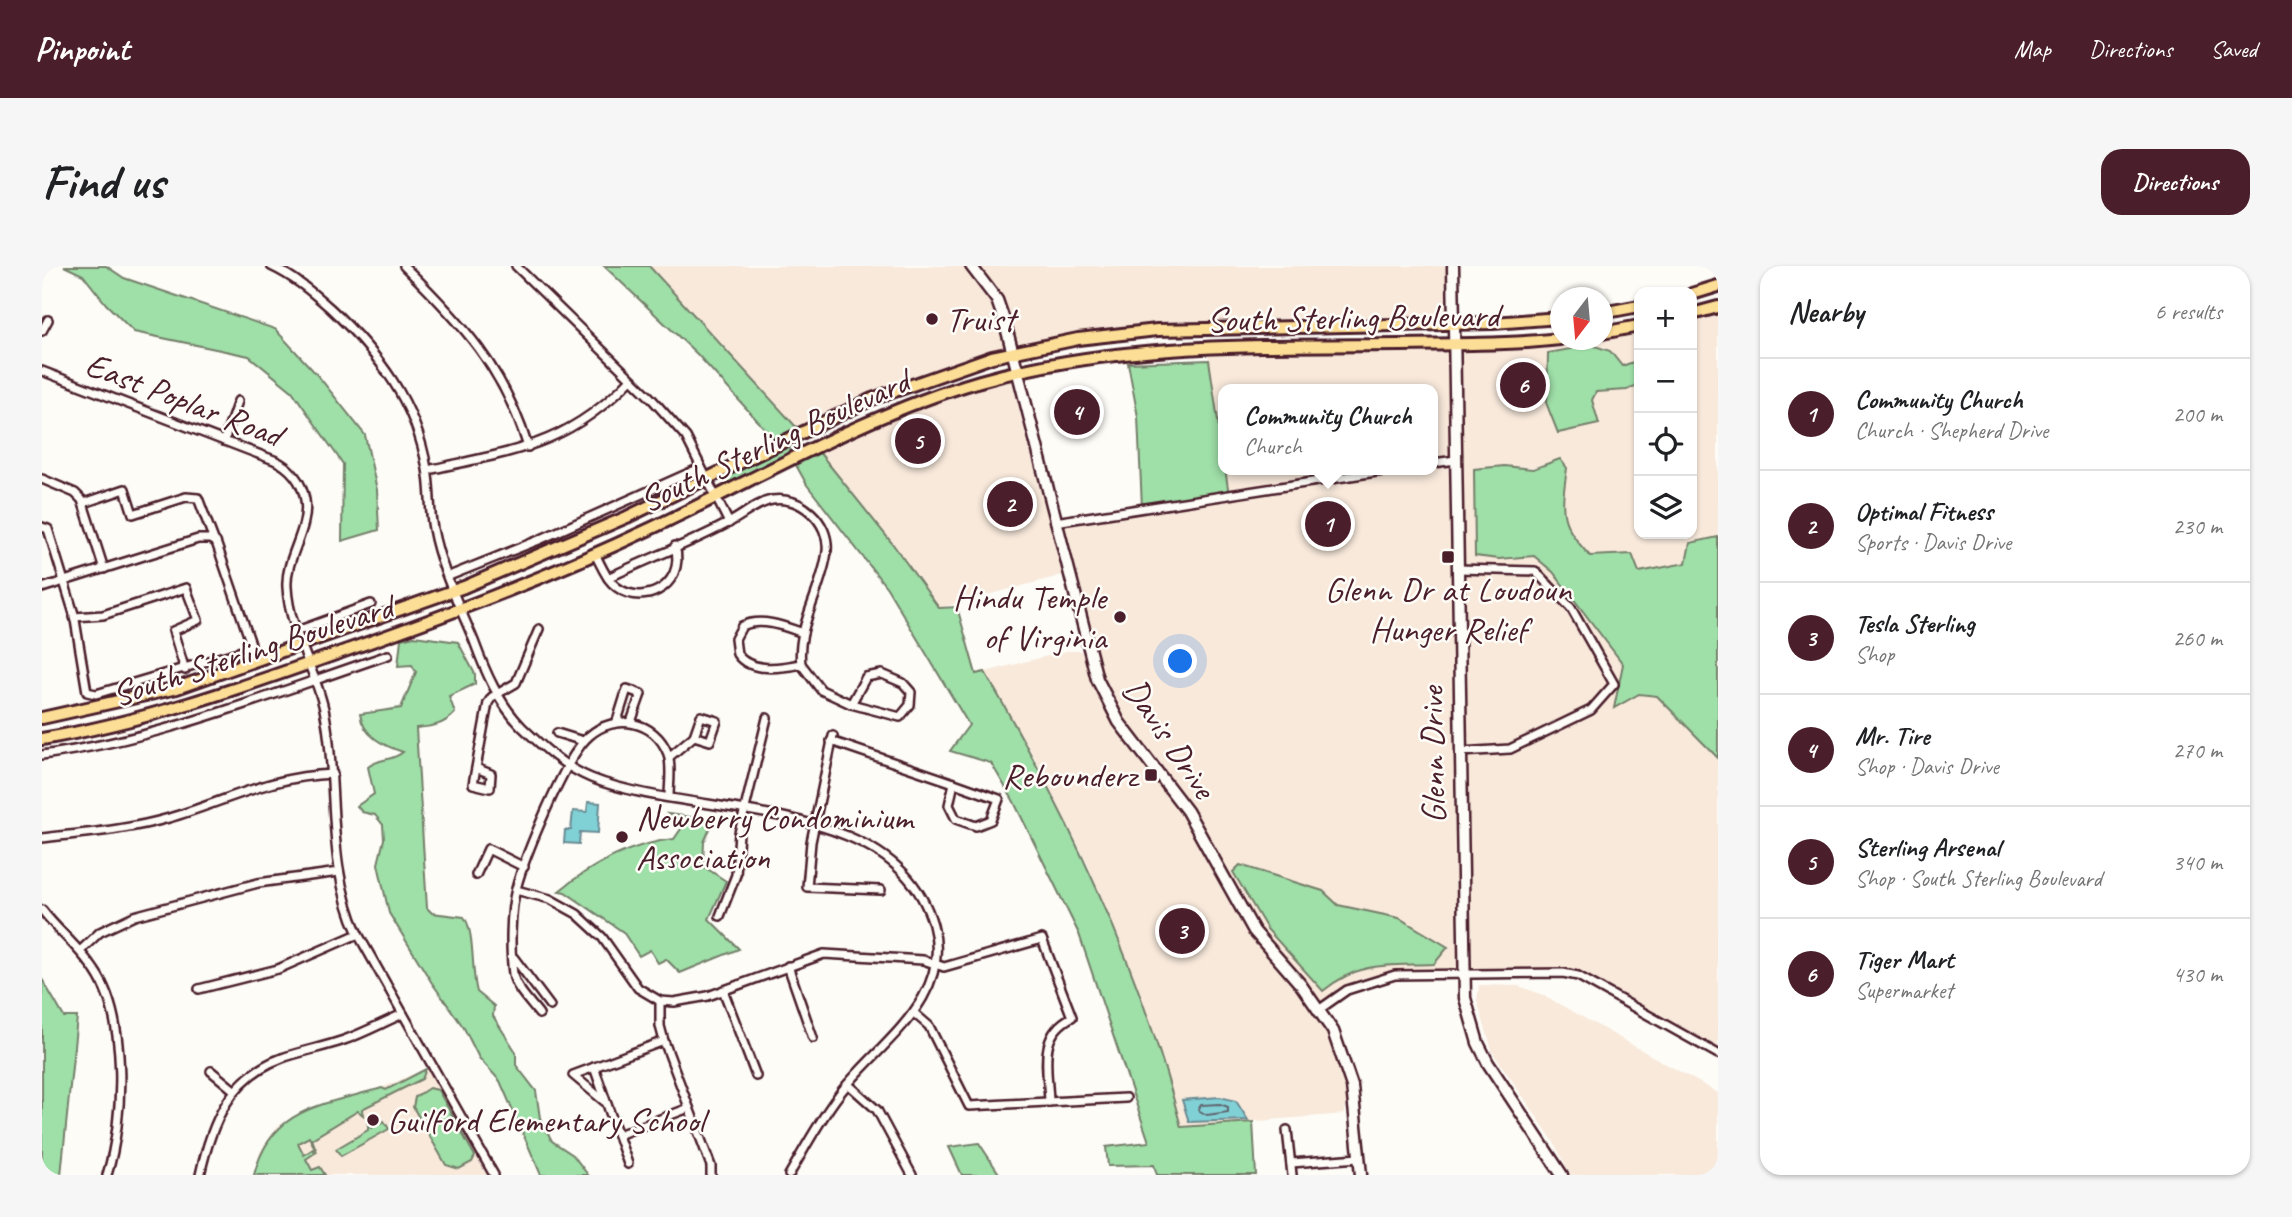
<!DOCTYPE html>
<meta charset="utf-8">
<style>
:root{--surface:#fff;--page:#f6f6f6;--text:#202124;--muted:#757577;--line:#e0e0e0;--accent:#4a1f2b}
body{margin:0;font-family:Caveat,sans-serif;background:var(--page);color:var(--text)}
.controls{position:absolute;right:21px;top:21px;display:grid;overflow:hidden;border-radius:14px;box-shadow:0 2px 5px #0004}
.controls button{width:63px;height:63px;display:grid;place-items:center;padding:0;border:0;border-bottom:2px solid var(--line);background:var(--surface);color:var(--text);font:35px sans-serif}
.compass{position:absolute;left:1508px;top:21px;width:63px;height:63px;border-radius:50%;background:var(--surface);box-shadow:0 2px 5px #0004;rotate:196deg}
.you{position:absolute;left:1139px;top:396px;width:24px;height:24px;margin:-18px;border:5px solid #fff;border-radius:50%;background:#1a73e8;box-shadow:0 0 0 10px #1a73e833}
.badge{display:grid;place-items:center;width:46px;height:46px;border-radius:50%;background:var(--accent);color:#fff;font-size:23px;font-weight:700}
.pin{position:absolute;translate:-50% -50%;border:4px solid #fff;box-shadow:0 2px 7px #0006}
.popup{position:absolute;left:1176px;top:118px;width:220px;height:91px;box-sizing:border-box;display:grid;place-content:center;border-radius:14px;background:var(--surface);filter:drop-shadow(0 2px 5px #0005);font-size:23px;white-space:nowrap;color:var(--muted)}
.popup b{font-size:26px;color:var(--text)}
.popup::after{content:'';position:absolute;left:50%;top:100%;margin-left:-14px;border:14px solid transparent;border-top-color:var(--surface)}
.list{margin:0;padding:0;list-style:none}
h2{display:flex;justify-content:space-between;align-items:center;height:91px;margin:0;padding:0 28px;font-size:30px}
h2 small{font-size:23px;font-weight:400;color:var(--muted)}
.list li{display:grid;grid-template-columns:46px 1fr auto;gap:21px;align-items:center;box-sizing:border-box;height:112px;padding:0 28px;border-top:2px solid var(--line)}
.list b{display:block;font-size:26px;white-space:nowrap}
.list p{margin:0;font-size:23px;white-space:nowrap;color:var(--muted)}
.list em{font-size:23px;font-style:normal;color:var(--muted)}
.icon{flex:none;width:38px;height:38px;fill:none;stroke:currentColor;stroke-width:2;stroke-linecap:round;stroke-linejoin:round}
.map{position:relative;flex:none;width:1676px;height:909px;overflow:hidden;border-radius:21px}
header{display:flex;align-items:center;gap:42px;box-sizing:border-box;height:98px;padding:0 35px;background:var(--accent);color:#fff}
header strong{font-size:33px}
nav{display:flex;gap:38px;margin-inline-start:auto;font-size:24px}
.intro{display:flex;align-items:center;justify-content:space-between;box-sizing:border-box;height:168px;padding:0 42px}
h1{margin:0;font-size:49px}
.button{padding:18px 32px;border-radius:21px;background:var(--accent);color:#fff;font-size:24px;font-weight:700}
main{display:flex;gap:42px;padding:0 42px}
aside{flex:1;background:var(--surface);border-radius:21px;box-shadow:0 2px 5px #0004}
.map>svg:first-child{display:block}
.built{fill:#f8e9db;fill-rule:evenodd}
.green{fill:#9fdfa8;stroke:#747f6a;stroke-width:2}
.water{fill:#80d1d6;stroke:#6a8a92;stroke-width:2}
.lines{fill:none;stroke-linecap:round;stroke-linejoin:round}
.shore{stroke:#60666f;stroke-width:2}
.street-casing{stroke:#4a1f2b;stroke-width:12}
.secondary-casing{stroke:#4a1f2b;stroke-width:15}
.primary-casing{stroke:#4a1f2b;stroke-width:16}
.street{stroke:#fdfcf7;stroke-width:7}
.secondary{stroke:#fdfcf7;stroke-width:10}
.primary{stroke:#fdde96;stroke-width:10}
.poi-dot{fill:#4a1f2b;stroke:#fdfcf7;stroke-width:2.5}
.labels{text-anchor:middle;stroke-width:5;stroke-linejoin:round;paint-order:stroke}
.street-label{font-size:35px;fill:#4a1f2b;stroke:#fdfcf7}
.poi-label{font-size:35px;fill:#4a1f2b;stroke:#fdfcf7;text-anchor:start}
</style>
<header>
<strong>Pinpoint</strong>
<nav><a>Map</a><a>Directions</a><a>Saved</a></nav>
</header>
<div class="intro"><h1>Find us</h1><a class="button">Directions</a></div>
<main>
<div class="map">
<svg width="1676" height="909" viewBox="0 0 1676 909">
<rect width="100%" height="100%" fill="#fdfcf7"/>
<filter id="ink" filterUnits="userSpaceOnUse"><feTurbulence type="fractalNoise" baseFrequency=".0143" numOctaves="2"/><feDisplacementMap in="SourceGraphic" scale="14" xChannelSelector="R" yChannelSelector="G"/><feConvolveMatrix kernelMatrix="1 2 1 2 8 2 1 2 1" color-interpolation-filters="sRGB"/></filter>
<g filter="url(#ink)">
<!-- built -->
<g class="built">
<polygon points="607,0 1411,0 1412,58 1115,64 950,91 759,166"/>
<path d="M1676,41V271L1648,277L1644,297L1597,306L1590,288L1548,290L1535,276L1519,246L1525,202L1462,200L1432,203L1433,290L1457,293L1492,290L1511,305L1581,398L1572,441L1597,428L1615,430L1676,492V788L1536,710L1353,709L1327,715L1278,743L1220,677L1145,545L1062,430L1013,256L1187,229L1183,204H1391V123H1181V189L1165,81L1560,74L1561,67L1597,60V94L1580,101L1568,85L1550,79L1527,85L1517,84L1503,125L1505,139L1517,167L1556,158L1550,134L1554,126L1585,124L1597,118V268H1650V48ZM1198,599L1281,625L1296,639L1357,652L1405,681L1384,698L1357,696L1318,704L1302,710L1281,725L1259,701Z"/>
<polygon points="968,108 1021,309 897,342 850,277 773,181 818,159"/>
<polygon points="1025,385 1039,385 1059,434 1138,540 1207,665 1257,719 1290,771 1306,819 1303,848 1140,861 1109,759 1045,597 992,491 943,406"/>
<polygon points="1437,719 1477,720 1501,729 1676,827 1676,909 1529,909 1510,873 1451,787 1435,735"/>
<polygon points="385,802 445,909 212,909 218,886 235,861 259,846 344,820"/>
</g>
<!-- green -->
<g class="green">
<polygon points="22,0 64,0 82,12 233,63 277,111 323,169 335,224 337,264 300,275 301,198 250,125 207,90 92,66 64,38 41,9"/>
<polygon points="562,0 607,0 756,163 733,174 655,88"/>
<polygon points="1550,79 1568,85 1580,100 1597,94 1597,118 1585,124 1554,126 1550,134 1557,158 1516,167 1505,139 1506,87"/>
<polygon points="1167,94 1187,229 1100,242 1096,151 1086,97"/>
<polygon points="744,178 751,187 691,217 683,216 687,210 736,186"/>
<path d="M773,181L850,277L897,342L915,341L934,408L943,406C1026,550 1098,700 1139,861L1211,856L1214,909H1115L1112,899L1066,900L1064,881L1107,876L1037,668L971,534L949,497L908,485L927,459L845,322L765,219L750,192Z"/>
<path d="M1518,193L1525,202C1519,246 1516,256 1548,290L1590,288L1597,306L1644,297L1648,277L1676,271V492L1615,430L1597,428L1572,442L1581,398L1511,306L1492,290L1457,293L1433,290L1432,203L1462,200L1491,203Z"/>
<path d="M372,370L416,376L433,408V418L407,430L413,447C402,459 389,461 374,462L385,642L390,647L422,651C433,665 429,706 435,726L452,740L451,750L474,786V799L494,825L498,852L510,875L531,889L546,909H499L458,815L437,792L422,762L390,717L347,647L336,598L342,573L341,559L333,549L320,546L315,540L332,528L326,501C337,492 351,495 361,486C342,480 321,470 318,448L359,442L374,406L370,399L356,400L359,373Z"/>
<path d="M626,548L672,554L662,576L661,600L684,615L667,653L697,683L638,707L624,693L616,697L608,684L597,690L581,666L523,626L517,625C550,598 591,577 632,573L641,560Z"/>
<path d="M1198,599L1281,625L1296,639L1357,652L1406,681L1392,698C1346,700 1320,694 1281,725L1225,663L1191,606Z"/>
<polygon points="0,713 22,751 35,751 19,909 0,909"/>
<path d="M384,803L380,813L320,843L321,849L316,845L270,873L275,886L267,871L256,877L262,889L271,883L273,887L264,893L270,904L278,901L283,909H212C229,841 281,839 340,822L344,824Z"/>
<polygon points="387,822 396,824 433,890 430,896 417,903 404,899 371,841 373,831"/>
<polygon points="342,855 347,863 299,890 294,883 326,864 326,858 330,862"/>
<polygon points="937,877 958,909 920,909 907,881"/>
</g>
<!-- water -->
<g class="water">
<polygon points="546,536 558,537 556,567 538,566 537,578 522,577 523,564 529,564 531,545 545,546"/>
<polygon points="1178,831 1194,835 1206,854 1147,856 1140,834"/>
</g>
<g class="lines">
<!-- shore -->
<polygon class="shore" points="1178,838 1186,841 1186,846 1165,849 1156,844 1159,839"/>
<defs>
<g id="street">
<path d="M229,0C251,10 270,26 288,42C336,87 374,136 385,203C389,223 387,243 391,263C398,301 417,339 432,375C443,405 457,438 480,461C501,481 522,501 549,512C653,554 854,527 891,659C912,734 834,779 796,830C777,855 763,882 747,909"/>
<path d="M362,0C420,57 462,102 486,181"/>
<polyline points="474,0 609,132 644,171 687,257"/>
<polyline points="0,65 6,54"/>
<path d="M0,105L232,194C248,201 260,215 263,234C268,264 243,291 245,321C247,364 273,402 282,443C297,517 283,598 316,668L452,909"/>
<polyline points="182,175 196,135"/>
<polyline points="1391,197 1414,194"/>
<path d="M386,204C471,185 526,180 589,113"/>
<polyline points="0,213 33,227 40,234 62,303"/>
<polyline points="42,237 83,223 91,248 144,231 156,232 172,274"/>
<polyline points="1013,256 1347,204"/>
<polyline points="0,261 6,263 32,348 45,426 54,428 203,384 209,378 174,276 168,273 156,273 0,322"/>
<path d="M553,288C558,297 563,310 570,317C596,344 645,322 633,280"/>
<polyline points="1416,303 1493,305 1529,342 1572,418 1549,444 1468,483 1418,486"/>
<polyline points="407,310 497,274 658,202"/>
<path d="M566,312C605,293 650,277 688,256C702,249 714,237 730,234C758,229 788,256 785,285C781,323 754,360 759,398L779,424L809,438"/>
<polyline points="32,351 61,349 144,322 156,354 131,365 143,404"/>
<polyline points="255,365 329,338"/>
<path d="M759,398C739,402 708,407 695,388L693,373L700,360C719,351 742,360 761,367"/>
<polygon points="840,408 861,417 869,426 868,439 858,451 809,438 824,411"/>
<polygon points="659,450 675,455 668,475 652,470"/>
<polyline points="575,455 585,423 599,428 589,456"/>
<polyline points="515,467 541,475"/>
<polyline points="791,470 769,576 765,621 839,624"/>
<polyline points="789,475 912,517"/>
<path d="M0,489C120,473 232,427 346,389"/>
<polyline points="627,491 652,470"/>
<polyline points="434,502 449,508 448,522 431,518 446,437 450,431 474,417 497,363"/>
<polygon points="912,517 957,533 949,554 934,560 914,553 907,539"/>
<path d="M0,572C42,567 86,564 127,552C185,535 228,510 291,508"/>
<polyline points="434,609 446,583 482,601"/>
<path d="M474,624L508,633L535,648L560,671L596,722L618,735L632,736L666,730L782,688L881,694L902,701L1000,673L1030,751C995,769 1006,802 1007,836"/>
<path d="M0,644C16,665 38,682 53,705C86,753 82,855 65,909"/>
<polyline points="678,650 694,609 697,567 725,452"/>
<polyline points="38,685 58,666 92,650 216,617 297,606"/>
<polyline points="472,692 508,740"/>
<polyline points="746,700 771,772"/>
<polyline points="157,723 236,703 316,668"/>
<polyline points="681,724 714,810"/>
<polyline points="618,735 618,760 622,775 669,900 669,909"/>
<polyline points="1278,743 1305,724 1353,709 1521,707 1536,710 1676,788"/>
<polyline points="872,747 887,760 927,840 1084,832"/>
<path d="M497,748C489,737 473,722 471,708C468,685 468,646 474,623C482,592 524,489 547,470C573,447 613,454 626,488C630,501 627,518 627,531"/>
<polyline points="552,801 586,898"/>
<polyline points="169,805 192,824"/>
<polyline points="806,818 835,844 870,909"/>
<polyline points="562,835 531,809 622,775"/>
<polyline points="1245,864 1250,909"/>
<polyline points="576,869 647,842"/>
<polyline points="1249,897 1317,892"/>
<path d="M158,909C169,859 187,811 240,792C260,785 282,781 302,774C322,767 342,756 361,748"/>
</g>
<g id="secondary">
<polyline points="929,0 955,34 963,57 1055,413 1077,456 1145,545 1212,665 1259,719 1291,765 1310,820 1319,909"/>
<polyline points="1411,0 1423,732 1436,777 1446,797 1520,909"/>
</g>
<g id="primary">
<polyline points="1650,28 1676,20"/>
<polyline points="1560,47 1597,40"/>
<polyline points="1650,48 1676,41"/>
<polyline points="1560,67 1597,60"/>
<polyline points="0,452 135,422 422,321 585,251 830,133 950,91 1036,73 1115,64 1451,57 1518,52"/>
<path d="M0,473C101,456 195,423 291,389C400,351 507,311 610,262C719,211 822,149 938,115C1075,76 1217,80 1359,79C1412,78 1466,79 1518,73"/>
</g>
</defs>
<!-- street casing -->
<use href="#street" class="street-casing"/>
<!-- secondary casing -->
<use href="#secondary" class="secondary-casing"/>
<!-- primary casing -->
<use href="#primary" class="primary-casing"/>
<!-- street -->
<use href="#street" class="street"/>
<!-- secondary -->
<use href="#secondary" class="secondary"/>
<!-- primary -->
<use href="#primary" class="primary"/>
</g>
</g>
<!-- markers -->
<g class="poi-dot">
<circle cx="890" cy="53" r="7"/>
<rect x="1399" y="284" width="14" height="14" rx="3.5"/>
<circle cx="1078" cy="351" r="7"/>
<rect x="1102" y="502" width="14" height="14" rx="3.5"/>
<circle cx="580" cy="571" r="7"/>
<circle cx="331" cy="854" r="7"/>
</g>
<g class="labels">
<!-- street labels -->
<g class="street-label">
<text transform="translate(1311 51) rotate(-1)" y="12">South Sterling Boulevard</text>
<text transform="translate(142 133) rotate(21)" y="12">East Poplar Road</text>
<text transform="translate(732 174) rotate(-25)" y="12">South Sterling Boulevard</text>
<text transform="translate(210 384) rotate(-18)" y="12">South Sterling Boulevard</text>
<text transform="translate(1128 472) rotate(56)" y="12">Davis Drive</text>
<text transform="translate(1390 489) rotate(-91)" y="12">Glenn Drive</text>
</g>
<!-- poi labels -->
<g class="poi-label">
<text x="904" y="65">Truist</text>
<text x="1406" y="335" text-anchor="middle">Glenn Dr at Loudoun<tspan x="1406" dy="40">Hunger Relief</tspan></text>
<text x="1064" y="343" text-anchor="end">Hindu Temple<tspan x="1064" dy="40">of Virginia</tspan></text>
<text x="1095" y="521" text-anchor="end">Rebounderz</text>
<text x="594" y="563">Newberry Condominium<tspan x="594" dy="40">Association</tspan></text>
<text x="345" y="866">Guilford Elementary School</text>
</g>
</g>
</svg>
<div class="controls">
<button>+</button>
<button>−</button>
<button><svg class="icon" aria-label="locate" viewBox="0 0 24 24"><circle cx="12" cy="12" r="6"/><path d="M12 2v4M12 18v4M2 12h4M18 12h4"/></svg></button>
<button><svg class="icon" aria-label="layers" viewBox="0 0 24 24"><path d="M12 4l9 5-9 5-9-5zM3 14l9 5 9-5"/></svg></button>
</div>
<svg class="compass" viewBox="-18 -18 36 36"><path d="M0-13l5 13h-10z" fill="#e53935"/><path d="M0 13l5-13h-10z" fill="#757577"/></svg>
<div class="you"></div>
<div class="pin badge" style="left:1286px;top:258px">1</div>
<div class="popup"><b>Community Church</b>Church</div>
<div class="pin badge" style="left:968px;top:238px">2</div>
<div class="pin badge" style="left:1140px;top:665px">3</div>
<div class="pin badge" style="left:1035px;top:146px">4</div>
<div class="pin badge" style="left:876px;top:175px">5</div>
<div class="pin badge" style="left:1481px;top:119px">6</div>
</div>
<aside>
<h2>Nearby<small>6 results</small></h2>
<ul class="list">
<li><span class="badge">1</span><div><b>Community Church</b><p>Church · Shepherd Drive</p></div><em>200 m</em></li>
<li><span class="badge">2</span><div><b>Optimal Fitness</b><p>Sports · Davis Drive</p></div><em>230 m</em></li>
<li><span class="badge">3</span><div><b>Tesla Sterling</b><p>Shop</p></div><em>260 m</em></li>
<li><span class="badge">4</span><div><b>Mr. Tire</b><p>Shop · Davis Drive</p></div><em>270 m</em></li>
<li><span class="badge">5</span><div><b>Sterling Arsenal</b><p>Shop · South Sterling Boulevard</p></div><em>340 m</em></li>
<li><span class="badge">6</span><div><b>Tiger Mart</b><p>Supermarket</p></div><em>430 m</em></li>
</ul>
</aside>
</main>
